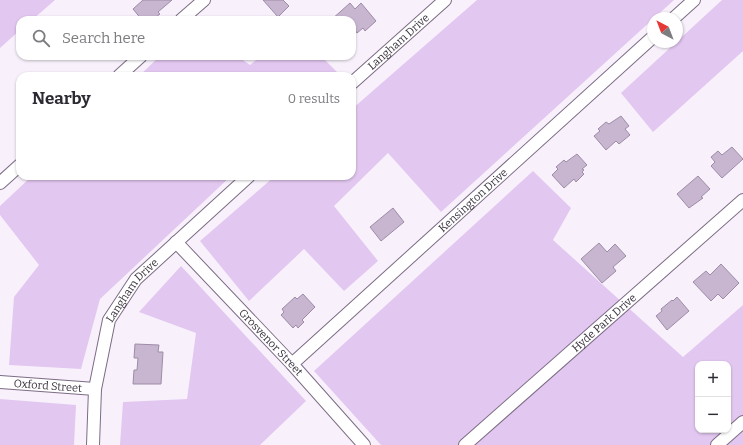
<!DOCTYPE html>
<meta charset="utf-8">
<style>
:root{--surface:#fff;--page:#f2f2f3;--text:#2b2b33;--muted:#7c7c81;--line:#e1e1e2}
body{margin:0;font-family:Bitter,serif;background:var(--page);color:var(--text)}
.controls{position:absolute;right:12px;bottom:12px;display:grid;overflow:hidden;border-radius:8px;box-shadow:0 1px 3px #0004}
.controls button{width:36px;height:36px;display:grid;place-items:center;padding:0;border:0;border-bottom:1px solid var(--line);background:var(--surface);color:var(--text);font:20px sans-serif}
.compass{position:absolute;left:647px;top:12px;width:36px;height:36px;border-radius:50%;background:var(--surface);box-shadow:0 1px 3px #0004;rotate:318deg}
.list{margin:0;padding:0;list-style:none}
h2{display:flex;justify-content:space-between;align-items:center;height:52px;margin:0;padding:0 16px;font-size:17px}
h2 small{font-size:13px;font-weight:400;color:var(--muted)}
.icon{flex:none;width:22px;height:22px;fill:none;stroke:currentColor;stroke-width:2;stroke-linecap:round;stroke-linejoin:round}
.map{position:relative;flex:none;width:743px;height:445px;overflow:hidden}
.search{position:absolute;background:var(--surface);box-shadow:0 1px 3px #0004;left:16px;top:16px;width:340px;height:44px;display:flex;align-items:center;gap:10px;box-sizing:border-box;padding:0 14px;border-radius:12px;color:var(--muted);font-size:15px}
.panel{position:absolute;background:var(--surface);box-shadow:0 1px 3px #0004;left:16px;top:72px;width:340px;height:108px;border-radius:12px}
.map>svg:first-child{display:block}
.green{fill:#e2c7f0;fill-rule:evenodd}
.building{fill:#c8b6d1;stroke:#9d8ca6}
.lines{fill:none;stroke-linecap:round;stroke-linejoin:round}
.street-casing{stroke:#7c6c84;stroke-width:14}
.street{stroke:#fff;stroke-width:12}
.labels{text-anchor:middle;stroke-width:3;stroke-linejoin:round;paint-order:stroke}
.street-label{font-size:11px;fill:#3c3540;stroke:#f8f1fc}
</style>
<div class="map">
<svg width="743" height="445" viewBox="0 0 743 445">
<rect width="100%" height="100%" fill="#f8f1fc"/>
<!-- green -->
<g class="green">
<polygon points="0,0 55,0 32,20 20,20 20,30 0,48"/>
<polygon points="477,0 674,0 441,212 388,153 334,206 378,261 344,291 304,249 249,301 200,241 275,176 352,176 352,109"/>
<polygon points="722,0 743,0 743,51 653,132 621,93"/>
<polygon points="160,56 237,56 250,65 261,56 321,56 340,75 139,76"/>
<path d="M533,171L571,208L553,240L683,357L743,305V445H381L314,371ZM698,364H728V430H698Z"/>
<polygon points="32,176 231,176 100,299 81,369 9,365 14,297 39,265 0,215 0,206"/>
<polygon points="181,266 306,401 260,445 120,445 123,402 187,399 196,333 139,312"/>
<polygon points="0,399 76,405 74,445 0,445"/>
</g>
<!-- building -->
<g class="building">
<polygon points="143,0 172,0 158,12 160,14 152,20 142,20 133,9"/>
<polygon points="263,0 283,0 289,6 278,17"/>
<polygon points="350,3 355,9 361,3 376,21 365,31 363,28 357,33 355,30 352,32 352,20 331,20"/>
<polygon points="621,116 629,126 625,129 630,135 619,144 616,141 606,150 594,136 600,131 598,129 606,122 609,124"/>
<polygon points="732,147 743,159 722,178 711,166 715,162 711,157 718,151 722,155"/>
<polygon points="577,154 587,165 582,169 584,170 582,172 584,174 576,182 574,179 564,188 552,175 558,169 556,167 564,160 566,162"/>
<polygon points="698,176 710,189 701,197 703,198 689,208 677,194"/>
<polygon points="393,208 404,222 381,241 370,227"/>
<polygon points="599,243 607,252 615,244 626,256 613,267 616,271 602,283 581,259"/>
<polygon points="721,264 739,283 723,299 718,294 711,301 693,282 706,271 710,275"/>
<polygon points="303,294 315,307 302,320 304,322 298,328 296,325 293,328 281,315 284,312 282,309 295,297 297,299"/>
<polygon points="677,297 689,311 667,330 656,316 662,311 661,309 672,300 673,301"/>
<polygon points="135,344 159,345 158,352 163,352 161,384 133,384 134,370 137,370 138,358 134,358"/>
</g>
<g class="lines">
<defs>
<g id="street">
<polyline points="674,18 694,0"/>
<polyline points="181,20 204,0"/>
<polyline points="119,76 141,56"/>
<path id="s1" d="M352,83L445,0"/>
<polyline points="0,183 20,165"/>
<path id="s2" d="M176,242L292,364L364,445"/>
<path id="s3" d="M292,364L653,37"/>
<path id="s4" d="M0,382L95,389"/>
<path id="s5" d="M93,445L95,389L109,320L136,279L249,176"/>
<path id="s6" d="M465,445L743,200"/>
<polyline points="717,445 743,422"/>
</g>
</defs>
<!-- street casing -->
<use href="#street" class="street-casing"/>
<!-- street -->
<use href="#street" class="street"/>
</g>
<g class="labels">
<!-- street labels -->
<g class="street-label">
<text dy="4" stroke="none"><textPath href="#s1" startOffset="62">Langham Drive</textPath></text>
<text dy="4" stroke="none"><textPath href="#s3" startOffset="244">Kensington Drive</textPath></text>
<text dy="4" stroke="none"><textPath href="#s5" startOffset="164">Langham Drive</textPath></text>
<text dy="4" stroke="none"><textPath href="#s6" startOffset="185">Hyde Park Drive</textPath></text>
<text dy="4" stroke="none"><textPath href="#s2" startOffset="138">Grosvenor Street</textPath></text>
<text dy="4" stroke="none"><textPath href="#s4" startOffset="48">Oxford Street</textPath></text>
</g>
</g>
</svg>
<div class="controls">
<button>+</button>
<button>−</button>
</div>
<svg class="compass" viewBox="-18 -18 36 36"><path d="M0-13l5 13h-10z" fill="#e53935"/><path d="M0 13l5-13h-10z" fill="#7c7c81"/></svg>
<div class="search"><svg class="icon" aria-label="search" viewBox="0 0 24 24"><circle cx="10" cy="10" r="6"/><path d="M15 15l6 6"/></svg>Search here</div>
<section class="panel">
<h2>Nearby<small>0 results</small></h2>
<ul class="list">
</ul>
</section>
</div>
